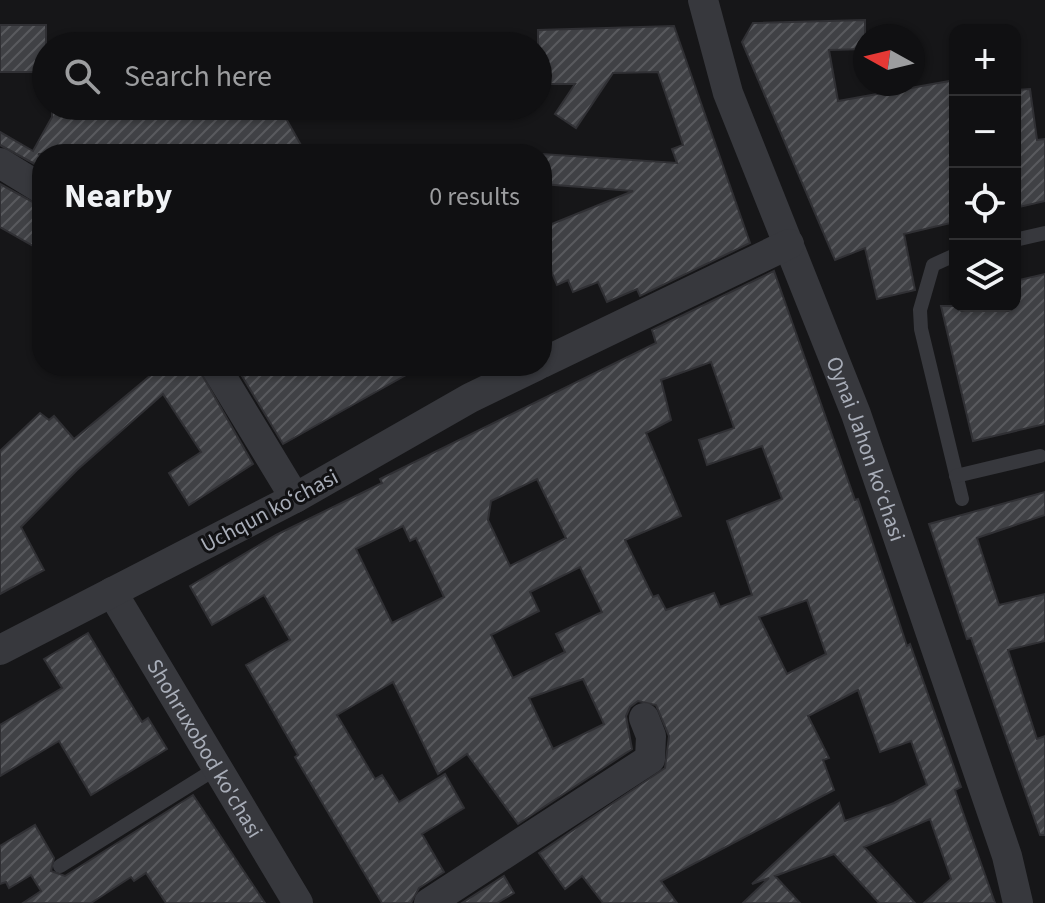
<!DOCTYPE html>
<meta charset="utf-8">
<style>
:root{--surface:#101012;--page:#1e1e20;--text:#f1f3f6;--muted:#9c9d9f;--line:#303032}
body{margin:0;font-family:"Source Sans 3",sans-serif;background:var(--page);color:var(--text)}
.controls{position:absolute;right:24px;top:24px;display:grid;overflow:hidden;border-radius:16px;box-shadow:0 2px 6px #0004}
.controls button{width:72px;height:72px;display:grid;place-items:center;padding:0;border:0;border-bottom:2px solid var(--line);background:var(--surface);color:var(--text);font:40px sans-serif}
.compass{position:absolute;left:853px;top:24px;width:72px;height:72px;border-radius:50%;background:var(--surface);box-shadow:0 2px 6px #0004;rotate:278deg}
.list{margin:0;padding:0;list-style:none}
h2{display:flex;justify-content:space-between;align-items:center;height:104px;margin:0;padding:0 32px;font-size:34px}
h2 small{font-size:26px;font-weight:400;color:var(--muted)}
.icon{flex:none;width:44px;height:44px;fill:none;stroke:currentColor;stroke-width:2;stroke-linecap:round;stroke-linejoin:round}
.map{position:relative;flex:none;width:1045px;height:903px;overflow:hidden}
.search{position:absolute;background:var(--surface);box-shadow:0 2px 6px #0004;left:32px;top:32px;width:520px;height:88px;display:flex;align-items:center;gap:20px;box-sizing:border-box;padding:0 28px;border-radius:44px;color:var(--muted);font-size:30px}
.panel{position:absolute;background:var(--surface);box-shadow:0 2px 6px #0004;left:32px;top:144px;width:520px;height:232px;border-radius:32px}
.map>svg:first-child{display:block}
.building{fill:url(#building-hatch);stroke:#303034;stroke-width:2;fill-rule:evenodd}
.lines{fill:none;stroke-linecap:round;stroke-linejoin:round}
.lane{stroke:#37383d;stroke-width:14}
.street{stroke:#37383d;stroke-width:30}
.labels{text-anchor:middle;stroke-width:6;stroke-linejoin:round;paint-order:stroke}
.street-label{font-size:22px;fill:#a8adb8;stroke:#111113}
</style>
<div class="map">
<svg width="1045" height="903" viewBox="0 0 1045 903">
<defs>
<pattern id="building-hatch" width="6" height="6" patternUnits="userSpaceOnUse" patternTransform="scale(2)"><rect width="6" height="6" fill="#404145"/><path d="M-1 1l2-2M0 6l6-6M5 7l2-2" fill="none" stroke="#595a5e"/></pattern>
</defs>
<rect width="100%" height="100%" fill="#161618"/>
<!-- building -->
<g class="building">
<polygon points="865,20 865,49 829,50 838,101 955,80 955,222 904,234 915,290 877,299 865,248 835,260 742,42 753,23"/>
<rect x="0" y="25" width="46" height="47"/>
<polygon points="674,26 750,243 640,296 637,289 607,302 598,282 573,292 568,280 557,285 542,249 542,228 633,191 542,184 542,154 677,163 672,149 683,145 658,72 613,73 576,128 555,114 575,84 538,84 538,30"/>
<polygon points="1030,89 1037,140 1045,139 1045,201 1015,208 1015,90"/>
<polygon points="52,106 279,106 306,154 38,154 42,156 42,168 0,145 0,132 33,151 52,117"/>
<polygon points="0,184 42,207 42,251 0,227"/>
<path d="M774,271L855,500L858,499L907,646L910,644L961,787L955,790L995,903H924L951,879L930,819L864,847L915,903H879L834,854L775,876L800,903H743L769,878L752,884L839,803L845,821L894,803L927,785L911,741L880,752L858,690L808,716L829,758L823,760L834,790L661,881L677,903H603L582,876L565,889L539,853L665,768L669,736L656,705L638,701L630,707L626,716L632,749L518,824L467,754L438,774L393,682L337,715L375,779L382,775L399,802L445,774L464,808L422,834L444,872L419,888L411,903H382L295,757L298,755L246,665L290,640L264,595L212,625L190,586L276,535L382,483L380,479L656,343L652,330ZM711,362L734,428L699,440L707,465L762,446L782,499L727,521L752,595L720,607L714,593L666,610L658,595L653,597L625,540L681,516L646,433L671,420L661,380ZM537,479L566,538L510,566L488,520L491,501ZM403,526L410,541L416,538L444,597L392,623L356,549ZM580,567L602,612L556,634L565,652L513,678L491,635L539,611L530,592ZM807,600L826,654L787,674L759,617ZM583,679L604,724L553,749L529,698Z"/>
<polygon points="1045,274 1045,424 973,441 941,306 1015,306 1015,281"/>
<polygon points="145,366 197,366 253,464 189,505 169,473 201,452 163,394 77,470 21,527 44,570 0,594 0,451 40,413 49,420 54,416 74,439 151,375"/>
<polygon points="236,366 422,366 283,444"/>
<polygon points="1045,492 1045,515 977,538 999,605 1045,594 1045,641 1008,650 1037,739 1045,736 1045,835 1040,835 971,638 967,639 929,524"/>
<polygon points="88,633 142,722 148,718 167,749 91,795 59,741 0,776 0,725 62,688 44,659"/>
<polygon points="193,795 265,903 166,903 146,873 134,881 131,877 91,903 23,903 41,891 31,875 9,888 6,882 0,884 0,846 35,825 54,858 51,871 65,876"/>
<polygon points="504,876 514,893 497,903 462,903"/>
</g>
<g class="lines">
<!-- lane -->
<g class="lane">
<polyline points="1015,240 1045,233"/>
<polyline points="955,255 933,265 920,310 921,329 962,499"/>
<polyline points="956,476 1040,456"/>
<polyline points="60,866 217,768"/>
</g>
<!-- street -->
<g class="street">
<path id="s1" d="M703,0L728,93L856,414L1007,856L1018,903"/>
<polyline points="0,163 42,189"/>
<polyline points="542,363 789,244"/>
<polyline points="215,366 295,498"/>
<path id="s2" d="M112,592L298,903"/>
<polyline points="0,650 295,498 470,398 536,366"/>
<polyline points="429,903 650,759 651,736 644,718"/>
</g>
</g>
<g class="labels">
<!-- street labels -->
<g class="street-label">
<text dy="8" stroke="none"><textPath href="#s1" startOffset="478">Oynai Jahon ko‘chasi</textPath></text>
<text transform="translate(269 510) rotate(-28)" y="8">Uchqun koʻchasi</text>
<text dy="8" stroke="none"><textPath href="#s2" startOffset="182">Shohruxobod ko'chasi</textPath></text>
</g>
</g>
</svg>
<div class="controls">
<button>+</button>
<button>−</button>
<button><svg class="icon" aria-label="locate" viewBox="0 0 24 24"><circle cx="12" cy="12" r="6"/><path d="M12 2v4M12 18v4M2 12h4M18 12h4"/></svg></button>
<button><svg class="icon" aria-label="layers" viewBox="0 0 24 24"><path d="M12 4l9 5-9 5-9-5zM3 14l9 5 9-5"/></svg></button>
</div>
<svg class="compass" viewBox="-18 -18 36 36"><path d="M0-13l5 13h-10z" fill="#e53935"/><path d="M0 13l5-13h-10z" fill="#9c9d9f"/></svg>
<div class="search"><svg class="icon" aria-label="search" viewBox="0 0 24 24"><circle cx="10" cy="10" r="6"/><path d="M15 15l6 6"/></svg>Search here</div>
<section class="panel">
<h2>Nearby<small>0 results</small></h2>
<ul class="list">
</ul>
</section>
</div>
